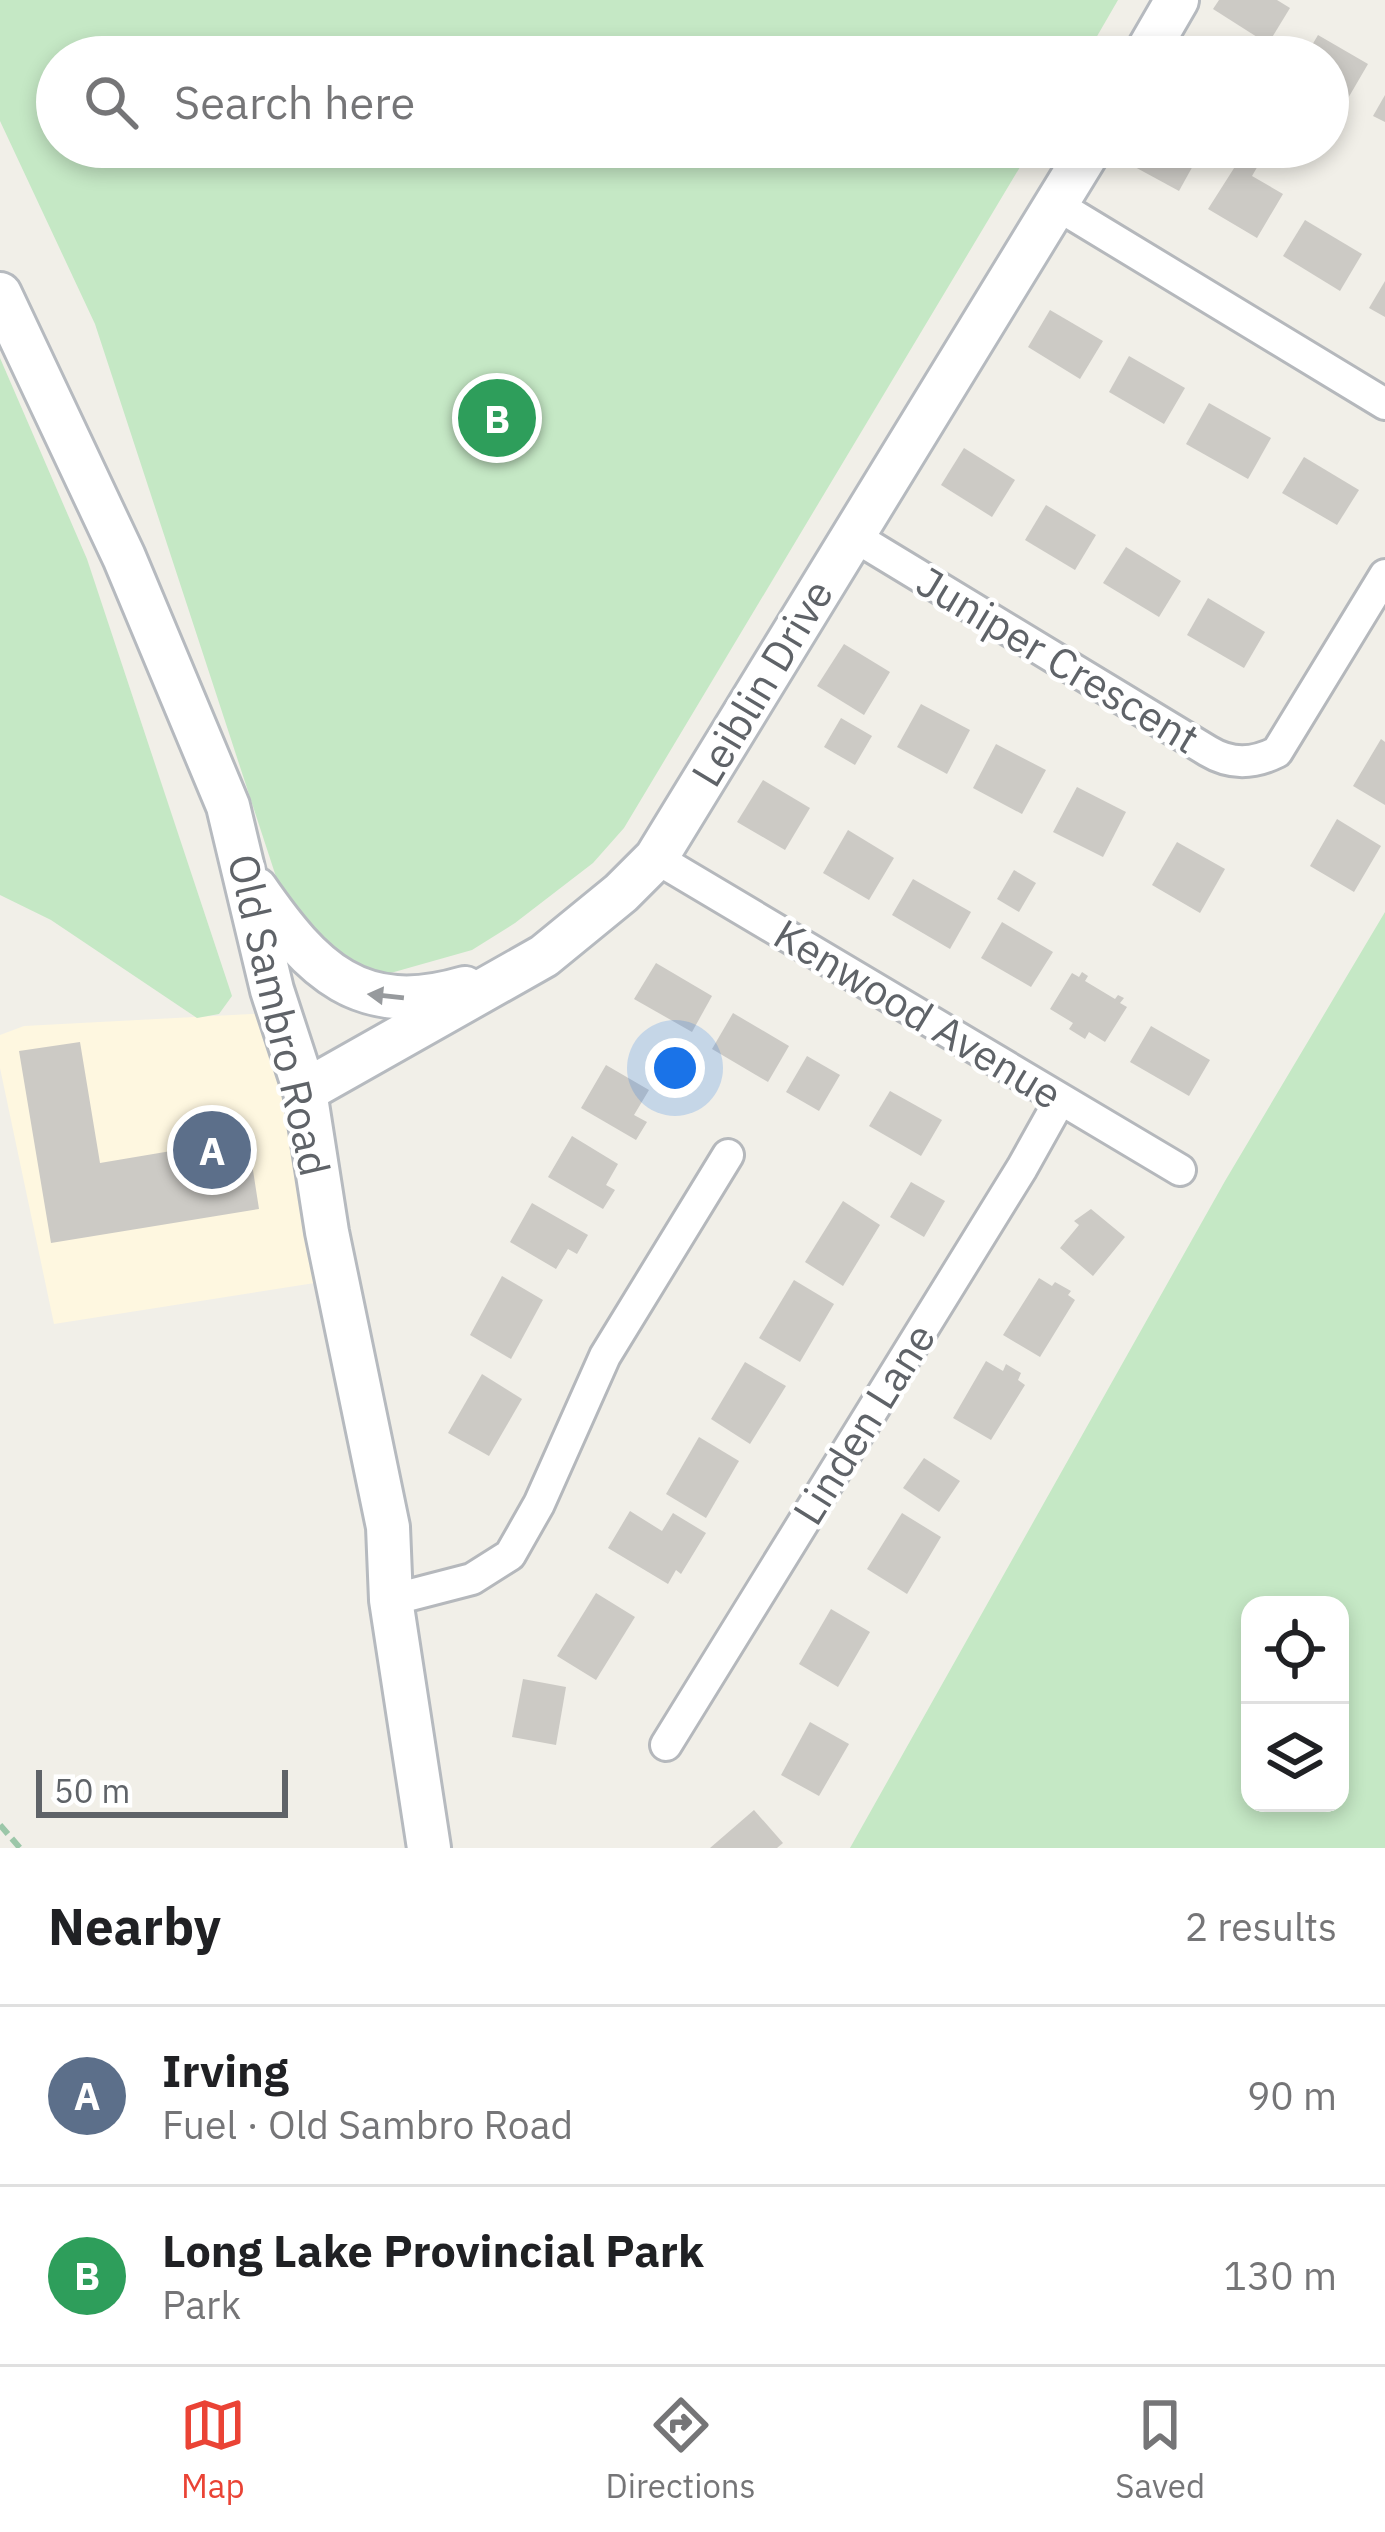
<!DOCTYPE html>
<meta charset="utf-8">
<style>
:root{--surface:#fff;--page:#f6f6f6;--text:#202124;--muted:#757577;--line:#e0e0e0;--accent:#ea4335}
body{margin:0;font-family:"IBM Plex Sans",sans-serif;background:var(--page);color:var(--text)}
.controls{position:absolute;right:36px;bottom:36px;display:grid;overflow:hidden;border-radius:24px;box-shadow:0 6px 18px #0003}
.controls button{width:108px;height:108px;display:grid;place-items:center;padding:0;border:0;border-bottom:3px solid var(--line);background:var(--surface);color:var(--text);font:60px sans-serif}
.scale{position:absolute;left:36px;bottom:30px;width:252px;box-sizing:border-box;padding-left:12px;border:6px solid #5f6368;border-top:0;font-size:33px;line-height:42px;white-space:nowrap;color:#5f6368;-webkit-text-stroke:9px #fff;paint-order:stroke}
.you{position:absolute;left:675px;top:1068px;width:42px;height:42px;margin:-30px;border:9px solid #fff;border-radius:50%;background:#1a73e8;box-shadow:0 0 0 18px #1a73e833}
.badge{display:grid;place-items:center;width:78px;height:78px;border-radius:50%;background:var(--accent);color:#fff;font-size:39px;font-weight:700}
.pin{position:absolute;translate:-50% -50%;border:6px solid #fff;box-shadow:0 3px 12px #0006}
.list{margin:0;padding:0;list-style:none}
h2{display:flex;justify-content:space-between;align-items:center;height:156px;margin:0;padding:0 48px;font-size:51px}
h2 small{font-size:39px;font-weight:400;color:var(--muted)}
.list li{display:grid;grid-template-columns:78px 1fr auto;gap:36px;align-items:center;box-sizing:border-box;height:180px;padding:0 48px;border-top:3px solid var(--line)}
.list b{display:block;font-size:45px;white-space:nowrap}
.list p{margin:0;font-size:39px;white-space:nowrap;color:var(--muted)}
.list em{font-size:39px;font-style:normal;color:var(--muted)}
.icon{flex:none;width:66px;height:66px;fill:none;stroke:currentColor;stroke-width:2;stroke-linecap:round;stroke-linejoin:round}
.map{position:relative;flex:none;width:1385px;height:1848px;overflow:hidden}
.search{position:absolute;background:var(--surface);box-shadow:0 6px 18px #0003;left:36px;right:36px;top:36px;height:132px;display:flex;align-items:center;gap:30px;box-sizing:border-box;padding:0 42px;border-radius:66px;color:var(--muted);font-size:45px}
.sheet{height:516px;background:var(--surface)}
nav{display:flex;justify-content:space-around;align-items:center;box-sizing:border-box;height:168px;border-top:3px solid var(--line);background:var(--surface);font-size:33px;color:var(--muted)}
nav a{display:grid;justify-items:center;gap:6px}
nav .on{color:var(--accent)}
.map>svg:first-child{display:block}
.commercial{fill:#fef7e0}
.green{fill:#c5e8c5;fill-rule:evenodd}
.building{fill:#cccac5}
.lines{fill:none;stroke-linecap:round;stroke-linejoin:round}
.street-casing{stroke:#b5b8bc;stroke-width:36}
.secondary-casing{stroke:#b6babf;stroke-width:48}
.path{stroke:#9cc7a9;stroke-width:6;stroke-dasharray:12 6;stroke-linecap:butt}
.street{stroke:#fff;stroke-width:30}
.secondary{stroke:#fff;stroke-width:42}
.oneway{fill:#979a9d}
.labels{text-anchor:middle;stroke-width:9;stroke-linejoin:round;paint-order:stroke}
.street-label{font-size:42px;fill:#5f6368;stroke:#fff}
</style>
<div class="map">
<svg width="1385" height="1848" viewBox="0 0 1385 1848">
<rect width="100%" height="100%" fill="#f1efe8"/>
<!-- commercial -->
<polygon class="commercial" points="289,1012 353,1277 54,1324 0,1068 0,1035 24,1026"/>
<!-- green -->
<g class="green">
<polygon points="0,0 1118,0 1085,57 57,57 57,147 1032,147 624,828 593,863 515,923 472,950 380,976 321,951 282,895 95,324 0,121"/>
<polygon points="0,358 87,559 232,996 219,1014 197,1018 51,920 0,895"/>
<path d="M1385,912V1848H850L1225,1181ZM1250,1605H1340V1803H1250Z"/>
</g>
<!-- building -->
<g class="building">
<polygon points="1219,0 1277,0 1290,8 1268,44 1213,9"/>
<polygon points="1318,35 1368,64 1347,100 1328,89 1328,57 1305,57"/>
<polygon points="1385,95 1385,122 1373,116"/>
<polygon points="1129,147 1189,147 1200,153 1179,191 1122,160"/>
<polygon points="1243,154 1259,164 1252,176 1283,194 1257,238 1208,209"/>
<polygon points="1305,220 1362,254 1340,291 1283,256"/>
<polygon points="1385,281 1385,317 1369,308"/>
<polygon points="1050,310 1103,341 1080,379 1028,347"/>
<polygon points="1129,356 1185,388 1164,424 1109,392"/>
<polygon points="1209,403 1271,438 1248,479 1186,444"/>
<polygon points="964,448 1015,480 992,517 941,485"/>
<polygon points="1304,457 1359,490 1337,525 1282,493"/>
<polygon points="1046,505 1096,535 1075,570 1025,540"/>
<polygon points="1126,547 1181,581 1159,617 1103,583"/>
<polygon points="1208,598 1265,632 1244,668 1187,635"/>
<polygon points="844,644 890,672 864,715 817,686"/>
<polygon points="921,704 970,730 947,774 897,747"/>
<polygon points="841,718 872,736 855,765 824,747"/>
<polygon points="1381,739 1385,742 1385,805 1353,786"/>
<polygon points="996,744 1046,770 1022,814 973,788"/>
<polygon points="763,780 810,808 785,850 737,822"/>
<polygon points="1077,787 1126,812 1103,857 1053,832"/>
<polygon points="1337,819 1381,846 1354,892 1310,866"/>
<polygon points="848,830 894,858 869,900 823,873"/>
<polygon points="1177,842 1225,869 1200,913 1152,885"/>
<polygon points="1014,870 1036,883 1019,912 997,899"/>
<polygon points="913,879 971,912 950,949 892,915"/>
<polygon points="1002,922 1053,952 1031,987 981,958"/>
<polygon points="656,963 712,996 692,1032 634,999"/>
<polygon points="1082,972 1088,976 1085,981 1115,999 1118,995 1124,998 1120,1003 1127,1007 1105,1042 1089,1032 1085,1039 1069,1029 1073,1023 1050,1009 1072,973 1079,977"/>
<polygon points="733,1013 789,1046 768,1082 712,1049"/>
<polygon points="1151,1026 1210,1060 1189,1096 1130,1062"/>
<polygon points="80,1042 100,1163 248,1138 259,1209 51,1243 19,1051"/>
<polygon points="807,1056 840,1075 819,1111 786,1092"/>
<polygon points="606,1065 649,1090 634,1115 647,1122 636,1140 581,1108"/>
<polygon points="890,1091 942,1120 921,1156 869,1126"/>
<polygon points="572,1136 618,1164 606,1185 615,1190 603,1209 548,1177"/>
<polygon points="911,1182 945,1201 924,1237 890,1217"/>
<polygon points="843,1201 880,1225 843,1286 805,1262"/>
<polygon points="532,1203 588,1235 577,1254 568,1249 556,1269 510,1242"/>
<polygon points="1091,1209 1125,1237 1093,1276 1060,1248 1079,1225 1074,1221"/>
<polygon points="502,1276 543,1300 511,1359 470,1335"/>
<polygon points="1039,1278 1052,1286 1055,1282 1071,1291 1068,1295 1075,1300 1040,1357 1003,1335"/>
<polygon points="794,1280 834,1304 800,1362 759,1338"/>
<polygon points="986,1361 1003,1371 1006,1364 1021,1373 1018,1380 1025,1385 991,1440 953,1418"/>
<polygon points="745,1362 786,1386 750,1444 711,1419"/>
<polygon points="482,1374 522,1399 489,1456 448,1433"/>
<polygon points="699,1437 739,1461 706,1518 666,1494"/>
<polygon points="924,1458 960,1481 939,1512 903,1488"/>
<polygon points="630,1511 662,1531 673,1513 706,1533 681,1574 676,1570 668,1584 608,1548"/>
<polygon points="902,1513 941,1537 907,1594 867,1569"/>
<polygon points="596,1593 635,1617 596,1680 557,1656"/>
<polygon points="831,1609 870,1632 838,1687 799,1664"/>
<polygon points="523,1679 566,1687 556,1745 512,1737"/>
<polygon points="810,1722 849,1744 819,1796 781,1775"/>
<polygon points="754,1810 783,1843 777,1848 710,1848"/>
</g>
<g class="lines">
<defs>
<g id="street">
<polyline points="1057,205 1385,404"/>
<path d="M852,535L1208,751C1231,765 1253,764 1277,752L1385,575"/>
<polyline points="656,858 1180,1170"/>
<polyline points="391,1600 472,1579 510,1555 539,1504 605,1356 728,1155"/>
<polyline points="666,1745 1022,1168 1060,1100"/>
</g>
<g id="secondary">
<polyline points="1144,57 1177,0"/>
<polyline points="0,294 124,557 228,806 272,990 305,1091 327,1232 388,1527 391,1600 429,1848"/>
<path d="M256,889C312,970 360,1019 465,988"/>
<polyline points="305,1091 544,956 621,893 656,858 1091,147"/>
</g>
</defs>
<!-- street casing -->
<use href="#street" class="street-casing"/>
<!-- secondary casing -->
<use href="#secondary" class="secondary-casing"/>
<!-- path -->
<polyline class="path" points="0,1825 20,1848"/>
<!-- street -->
<use href="#street" class="street"/>
<!-- secondary -->
<use href="#secondary" class="secondary"/>
</g>
<!-- one-way arrows -->
<defs><path id="oneway-solid" d="M-6-.8H1V-3.2L6.5 0L1 3.2V.8H-6Z" transform="scale(3)"/></defs>
<use class="oneway" href="#oneway-solid" transform="translate(386 996) rotate(-174)"/>
<g class="labels">
<!-- street labels -->
<g class="street-label">
<text transform="translate(1058 660) rotate(31)" y="15">Juniper Crescent</text>
<text transform="translate(762 683) rotate(-59)" y="15">Leiblin Drive</text>
<text transform="translate(918 1014) rotate(31)" y="15">Kenwood Avenue</text>
<text transform="translate(279 1015) rotate(77)" y="15">Old Sambro Road</text>
<text transform="translate(864 1424) rotate(-58)" y="15">Linden Lane</text>
</g>
</g>
</svg>
<div class="controls">
<button><svg class="icon" aria-label="locate" viewBox="0 0 24 24"><circle cx="12" cy="12" r="6"/><path d="M12 2v4M12 18v4M2 12h4M18 12h4"/></svg></button>
<button><svg class="icon" aria-label="layers" viewBox="0 0 24 24"><path d="M12 4l9 5-9 5-9-5zM3 14l9 5 9-5"/></svg></button>
</div>
<div class="scale">50 m</div>
<div class="you"></div>
<div class="pin badge" style="left:212px;top:1150px;background:#5c6f8a">A</div>
<div class="pin badge" style="left:497px;top:418px;background:#2e9e5b">B</div>
<div class="search"><svg class="icon" aria-label="search" viewBox="0 0 24 24"><circle cx="10" cy="10" r="6"/><path d="M15 15l6 6"/></svg>Search here</div>
</div>
<section class="sheet">
<h2>Nearby<small>2 results</small></h2>
<ul class="list">
<li><span class="badge" style="background:#5c6f8a">A</span><div><b>Irving</b><p>Fuel · Old Sambro Road</p></div><em>90 m</em></li>
<li><span class="badge" style="background:#2e9e5b">B</span><div><b>Long Lake Provincial Park</b><p>Park</p></div><em>130 m</em></li>
</ul>
</section>
<nav>
<a class="on"><svg class="icon" aria-label="map" viewBox="0 0 24 24"><path d="M3 6l6-2 6 2 6-2v14l-6 2-6-2-6 2zM9 4v14M15 6v14"/></svg>Map</a>
<a><svg class="icon" aria-label="directions" viewBox="0 0 24 24"><path d="M12 3l9 9-9 9-9-9zM9 14v-3h6M13 9l2 2-2 2"/></svg>Directions</a>
<a><svg class="icon" aria-label="saved" viewBox="0 0 24 24"><path d="M7 4h10v16l-5-4-5 4z"/></svg>Saved</a>
</nav>
